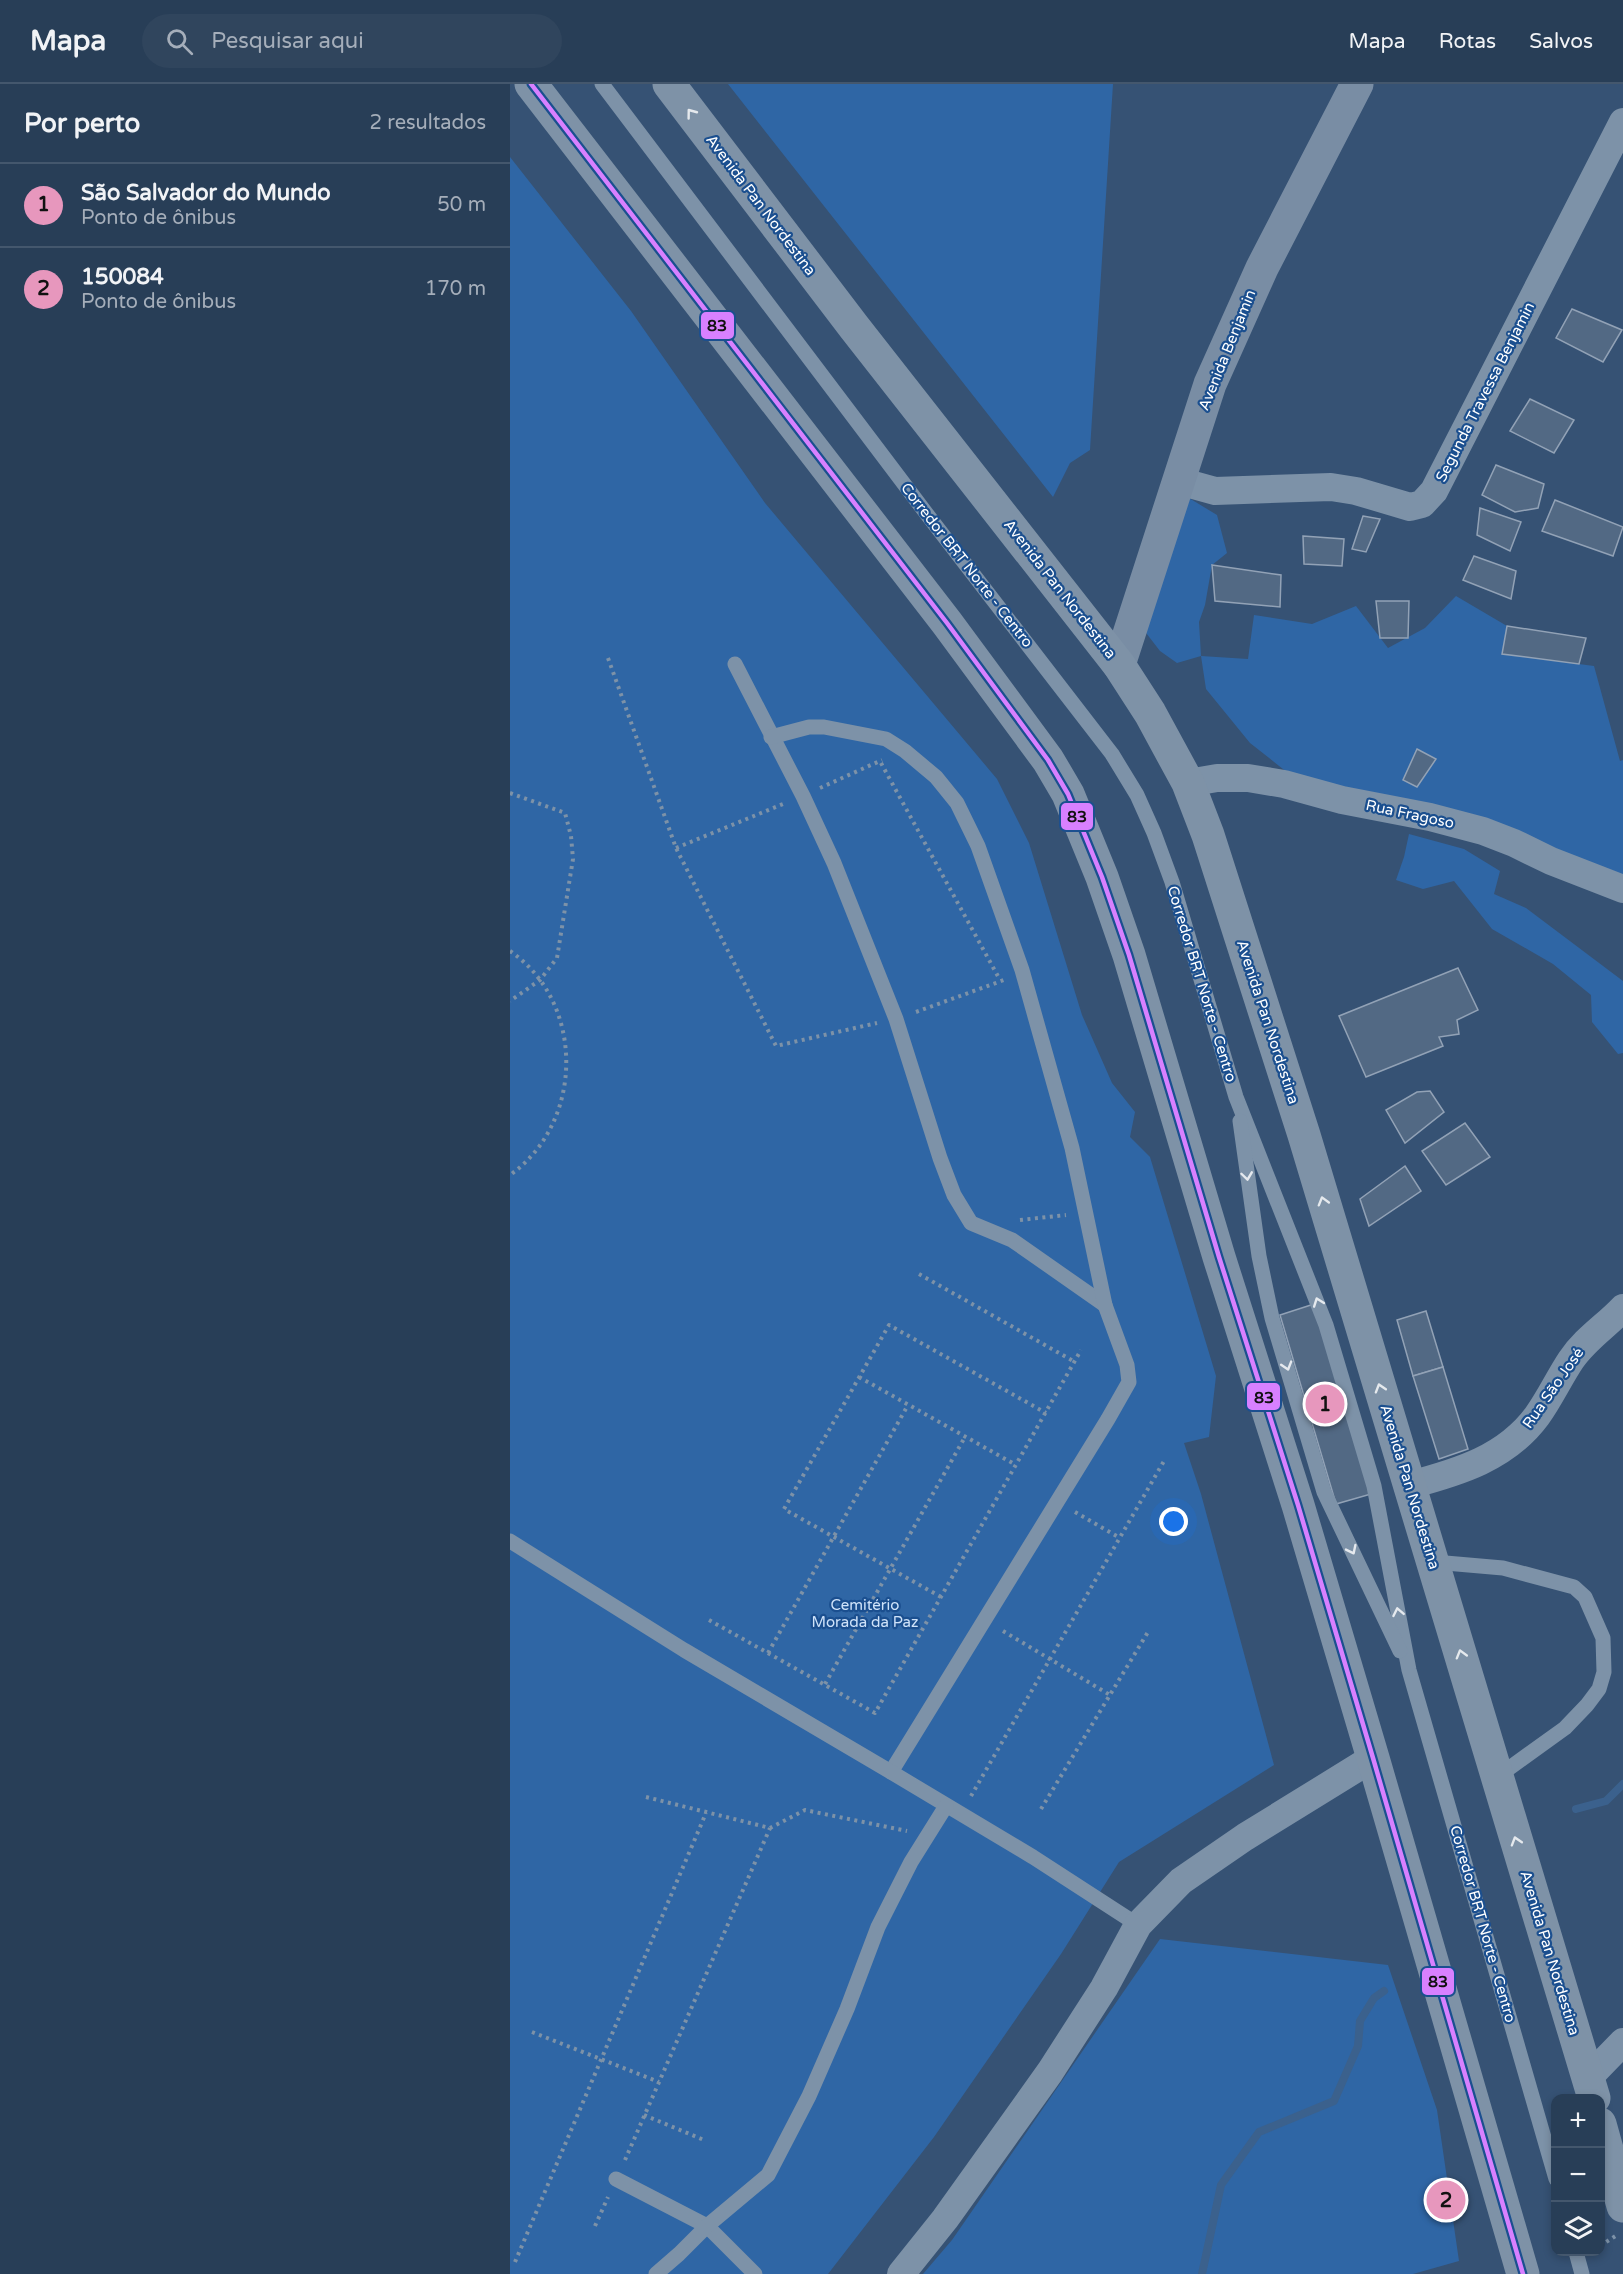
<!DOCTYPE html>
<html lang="pt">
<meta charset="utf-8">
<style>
:root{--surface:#283e57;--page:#30455d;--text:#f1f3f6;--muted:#a5aeba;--line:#44576d;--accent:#e797bd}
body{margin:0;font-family:"Varela Round",sans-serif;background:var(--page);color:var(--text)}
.controls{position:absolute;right:18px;bottom:18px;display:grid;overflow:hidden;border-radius:12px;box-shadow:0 3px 9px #0003}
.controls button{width:54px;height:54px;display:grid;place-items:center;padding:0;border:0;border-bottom:2px solid var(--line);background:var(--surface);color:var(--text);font:30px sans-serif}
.you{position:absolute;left:664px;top:1438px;width:21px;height:21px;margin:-15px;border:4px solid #fff;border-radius:50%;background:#1a73e8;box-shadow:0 0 0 9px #1a73e833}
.badge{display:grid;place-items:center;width:39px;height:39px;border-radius:50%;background:var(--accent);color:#111;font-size:20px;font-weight:700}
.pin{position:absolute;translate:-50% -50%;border:3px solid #fff;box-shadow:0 2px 6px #0006}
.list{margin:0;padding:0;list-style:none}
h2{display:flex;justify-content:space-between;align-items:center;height:78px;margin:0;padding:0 24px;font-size:26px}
h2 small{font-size:20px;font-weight:400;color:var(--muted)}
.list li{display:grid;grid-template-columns:39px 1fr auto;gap:18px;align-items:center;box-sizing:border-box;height:84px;padding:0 24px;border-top:2px solid var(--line)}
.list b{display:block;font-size:22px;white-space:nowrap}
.list p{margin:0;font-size:20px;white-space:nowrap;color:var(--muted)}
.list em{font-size:20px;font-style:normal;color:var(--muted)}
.icon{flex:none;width:33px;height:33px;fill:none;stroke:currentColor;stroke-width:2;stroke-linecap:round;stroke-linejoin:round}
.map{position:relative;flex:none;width:1113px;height:2190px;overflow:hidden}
header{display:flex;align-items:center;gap:36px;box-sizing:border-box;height:84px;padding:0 30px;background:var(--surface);border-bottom:2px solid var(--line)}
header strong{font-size:28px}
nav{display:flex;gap:33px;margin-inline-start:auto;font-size:21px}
.search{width:420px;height:54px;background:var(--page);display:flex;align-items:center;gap:15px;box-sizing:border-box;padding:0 21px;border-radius:33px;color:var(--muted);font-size:22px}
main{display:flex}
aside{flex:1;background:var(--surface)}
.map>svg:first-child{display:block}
.green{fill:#2f66a5}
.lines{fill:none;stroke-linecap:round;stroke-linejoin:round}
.stream{stroke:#3b618d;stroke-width:8}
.building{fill:#526984;stroke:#92a2b6;stroke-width:1.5}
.path{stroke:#7d92a8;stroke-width:4;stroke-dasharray:3 4.5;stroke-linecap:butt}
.lane{stroke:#7d92a8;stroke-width:15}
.street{stroke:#7d92a8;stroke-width:28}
.secondary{stroke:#798da4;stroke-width:33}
.highway{stroke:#7e92a7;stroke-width:33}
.bus-1-casing{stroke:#1b4f8f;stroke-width:9}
.bus-1{stroke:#d880ff;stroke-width:4.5}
.oneway{stroke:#e5e9ed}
.oneway2{stroke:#e5e9ee}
.labels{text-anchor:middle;stroke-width:4.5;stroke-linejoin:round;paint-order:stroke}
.street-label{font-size:15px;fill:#fff;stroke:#1b4f8f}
.park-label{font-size:15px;fill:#cfe3fa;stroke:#1b4f8f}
.line-badge{stroke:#1b4f8f;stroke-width:2}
.pale-badge-label{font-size:16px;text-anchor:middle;font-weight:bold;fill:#111}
</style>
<header>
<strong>Mapa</strong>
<div class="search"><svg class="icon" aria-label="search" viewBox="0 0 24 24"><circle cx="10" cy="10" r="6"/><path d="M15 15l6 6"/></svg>Pesquisar aqui</div>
<nav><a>Mapa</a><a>Rotas</a><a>Salvos</a></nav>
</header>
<main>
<aside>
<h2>Por perto<small>2 resultados</small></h2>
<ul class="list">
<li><span class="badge">1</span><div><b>São Salvador do Mundo</b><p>Ponto de ônibus</p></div><em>50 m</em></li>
<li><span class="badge">2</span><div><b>150084</b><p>Ponto de ônibus</p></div><em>170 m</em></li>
</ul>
</aside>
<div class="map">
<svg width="1113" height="2190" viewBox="0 0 1113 2190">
<rect width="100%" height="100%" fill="#365274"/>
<!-- green -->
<g class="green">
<polygon points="218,0 603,0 580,366 560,379 543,413"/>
<polygon points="0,73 121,227 255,419 487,695 519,759 572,931 602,999 625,1028 620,1053 640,1073 706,1292 699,1353 674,1359 691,1410 764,1681 609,1778 551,1870 424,2053 318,2190 0,2190"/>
<polygon points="674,411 707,431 717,469 702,481 695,521 689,538 691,572 738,575 744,531 802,540 846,522 878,564 915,544 946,512 997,542 993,570 1084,582 1110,677 1113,676 1113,795 778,689 740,659 696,605 691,572 667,579 650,567 633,545"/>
<polygon points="899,750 954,765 990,787 984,810 1016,824 1113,897 1113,969 1108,970 1082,938 1081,911 1043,880 982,845 944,797 913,805 886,796 894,773"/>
<polygon points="650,1855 878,1881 927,2026 949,2177 903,2190 413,2190 442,2156"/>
</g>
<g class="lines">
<!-- stream -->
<g class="stream">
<polyline points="1066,1725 1096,1717 1113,1700"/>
<polyline points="692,2190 711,2101 749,2048 824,2017 848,1962 850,1937 864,1914 874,1907"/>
</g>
</g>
<!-- building -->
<g class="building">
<polygon points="1062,225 1112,246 1093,278 1046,254"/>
<polygon points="1020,315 1064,336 1044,369 1000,347"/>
<polygon points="986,381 1034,400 1028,424 1005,428 972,411"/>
<polygon points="1045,416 1113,443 1103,472 1032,447"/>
<polygon points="970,424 1011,438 1000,467 967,451"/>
<polygon points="853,432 870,435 856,468 842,465"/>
<polygon points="793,452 834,455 832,482 794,480"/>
<polygon points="964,472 1006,487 1001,515 953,496"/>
<polygon points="702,481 771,491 770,523 705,517"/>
<polygon points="866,517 899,517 898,554 870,554"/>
<polygon points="997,542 1076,554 1069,580 992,570"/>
<polygon points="907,665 926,675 907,703 893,696"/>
<polygon points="948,884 968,926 947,936 949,950 929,953 933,962 856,993 829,932"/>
<polygon points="920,1007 934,1028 895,1059 876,1026 907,1008"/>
<polygon points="955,1039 980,1073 936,1101 912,1067"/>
<polygon points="895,1082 911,1107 859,1142 850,1115"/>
<polygon points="804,1220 861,1410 826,1420 770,1231"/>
<polygon points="916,1227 933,1283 903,1292 887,1236"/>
<polygon points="933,1283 958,1365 929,1375 903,1292"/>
</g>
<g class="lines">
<!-- path -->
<g class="path">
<polyline points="98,574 166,764 266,962 367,939"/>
<polyline points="371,679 490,896"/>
<polyline points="310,704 372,676"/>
<polyline points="0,709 55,729 61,752 63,775 47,874 30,896 0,917"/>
<polyline points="166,764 273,720"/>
<path d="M0,867C76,919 74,1039 0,1091"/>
<polyline points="406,928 494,896"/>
<polyline points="510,1136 556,1131"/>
<polyline points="409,1190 565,1278"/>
<polyline points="349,1293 506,1381"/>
<polyline points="565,1428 610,1454"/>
<polyline points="431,1513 274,1425 379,1241 536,1329"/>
<polyline points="199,1536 365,1629 571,1266"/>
<polyline points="493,1547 600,1611"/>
<polyline points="258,1569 398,1321"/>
<polyline points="315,1600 455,1353"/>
<polyline points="461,1712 654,1377"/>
<polyline points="136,1713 260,1744 295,1726 397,1747"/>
<polyline points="531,1725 638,1548"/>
<polyline points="22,1948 149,1998"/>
<polyline points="134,2031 194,2056"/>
<polyline points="115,2076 260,1744"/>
<polyline points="85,2142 98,2113"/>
<polyline points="1090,2162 1107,2151"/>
<polyline points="5,2178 196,1729"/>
</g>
<!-- lane -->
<g class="lane">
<polyline points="92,0 416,429 602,670 627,711 644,749 662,798 726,1013 816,1241 864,1402 899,1586 1046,2095"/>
<polyline points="225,580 293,712 324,779 386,935 430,1074 444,1111 461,1139 502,1156 595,1221"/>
<polyline points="261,653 299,643 314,643 376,655 395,667 426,693 447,719 468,762 512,886 562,1064 595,1221 617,1281 619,1298 598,1335 381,1688"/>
<polyline points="730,1037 749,1172 762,1234 814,1408 890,1567"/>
<polyline points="0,1457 174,1566 381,1688 523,1773 628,1841"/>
<polyline points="924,1478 993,1484 1064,1503 1075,1513 1093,1554 1094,1588 1089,1605 1077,1621 1055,1644 987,1693"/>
<polyline points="106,2095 197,2142 245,2190"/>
<polyline points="1066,2168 1072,2190"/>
<polyline points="146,2190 169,2170 197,2142 258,2091 299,2012 337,1925 368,1843 401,1778 436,1722"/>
</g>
<!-- street -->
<g class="street">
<polyline points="669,397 705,407 821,403 846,407 900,423 912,420 924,407 1113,38"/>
<polyline points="678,699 707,694 738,694 774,700 832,716 920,733 973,747 1004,759 1041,777 1113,805"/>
<path d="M900,1401C949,1388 996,1374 1027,1332C1040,1314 1049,1294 1061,1276C1075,1255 1096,1242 1113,1224"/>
<polyline points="1078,1994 1113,1958"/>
<polyline points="391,2190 435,2135 540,1988 594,1904 628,1841 671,1797 735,1753 863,1674"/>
</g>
<!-- secondary -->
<polyline class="secondary" points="609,581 700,300 752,184 847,0"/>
<!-- highway -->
<g class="highway">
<polyline points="21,0 437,539 538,676 558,710 592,793 619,871 709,1173 788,1421 863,1674 1013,2190"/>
<polyline points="159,0 344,243 609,581 640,629 678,699 698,751 794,1051 1084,2014"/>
<polyline points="1090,2040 1113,2122"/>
</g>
<defs>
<polyline id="bus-1" points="21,0 437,539 538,676 558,710 592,793 619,871 709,1173 788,1421 863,1674 1013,2190"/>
</defs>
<!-- bus-1 casing -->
<use href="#bus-1" class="bus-1-casing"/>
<!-- bus-1 -->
<use href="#bus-1" class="bus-1"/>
</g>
<!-- one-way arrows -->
<defs><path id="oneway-chevron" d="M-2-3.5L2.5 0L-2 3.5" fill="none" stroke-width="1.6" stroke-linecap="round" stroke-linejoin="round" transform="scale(1.5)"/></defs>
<g class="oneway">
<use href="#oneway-chevron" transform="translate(181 29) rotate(-127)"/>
<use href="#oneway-chevron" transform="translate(813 1117) rotate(-106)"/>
<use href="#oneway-chevron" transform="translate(870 1304) rotate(-107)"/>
<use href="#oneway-chevron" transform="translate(951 1570) rotate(-106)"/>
<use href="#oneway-chevron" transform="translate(1006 1757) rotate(-107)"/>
</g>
<g class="oneway2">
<use href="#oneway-chevron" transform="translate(737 1092) rotate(82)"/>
<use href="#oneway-chevron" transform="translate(808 1218) rotate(-110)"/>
<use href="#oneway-chevron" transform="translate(777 1282) rotate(73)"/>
<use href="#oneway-chevron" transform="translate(842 1466) rotate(64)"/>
<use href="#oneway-chevron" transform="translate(888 1528) rotate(-101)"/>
</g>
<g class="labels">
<!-- street labels -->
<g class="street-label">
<text transform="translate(251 121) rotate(53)" y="5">Avenida Pan Nordestina</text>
<text transform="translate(717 266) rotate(-68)" y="5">Avenida Benjamin</text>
<text transform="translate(975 308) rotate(-63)" y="5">Segunda Travessa Benjamin</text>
<text transform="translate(457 481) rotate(52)" y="5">Corredor BRT Norte - Centro</text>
<text transform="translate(550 505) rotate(52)" y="5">Avenida Pan Nordestina</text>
<text transform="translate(900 730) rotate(12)" y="5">Rua Fragoso</text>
<text transform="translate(692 900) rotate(73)" y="5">Corredor BRT Norte - Centro</text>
<text transform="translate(758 938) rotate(72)" y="5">Avenida Pan Nordestina</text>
<text transform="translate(1043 1304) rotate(-55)" y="5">Rua São José</text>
<text transform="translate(900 1403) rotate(73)" y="5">Avenida Pan Nordestina</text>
<text transform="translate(973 1840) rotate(74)" y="5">Corredor BRT Norte - Centro</text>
<text transform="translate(1040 1869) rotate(73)" y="5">Avenida Pan Nordestina</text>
</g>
<!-- park labels -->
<g class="park-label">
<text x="355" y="1526">Cemitério<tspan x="355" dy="17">Morada da Paz</tspan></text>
</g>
</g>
<g class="line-badge">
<rect x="190" y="227" width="35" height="29" rx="6" fill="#d880ff"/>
<rect x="550" y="718" width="34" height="29" rx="6" fill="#d880ff"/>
<rect x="736" y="1298" width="35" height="29" rx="6" fill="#d880ff"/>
<rect x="911" y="1883" width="34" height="29" rx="6" fill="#d880ff"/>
</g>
<g class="pale-badge-label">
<text x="207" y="247">83</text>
<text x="567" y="738">83</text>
<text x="754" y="1319">83</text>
<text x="928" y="1903">83</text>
</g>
</svg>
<div class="controls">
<button>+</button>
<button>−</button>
<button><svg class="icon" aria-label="layers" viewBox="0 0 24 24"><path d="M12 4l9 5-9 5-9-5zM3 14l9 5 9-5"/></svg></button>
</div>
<div class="you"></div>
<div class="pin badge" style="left:815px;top:1320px">1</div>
<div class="pin badge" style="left:936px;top:2116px">2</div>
</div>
</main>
